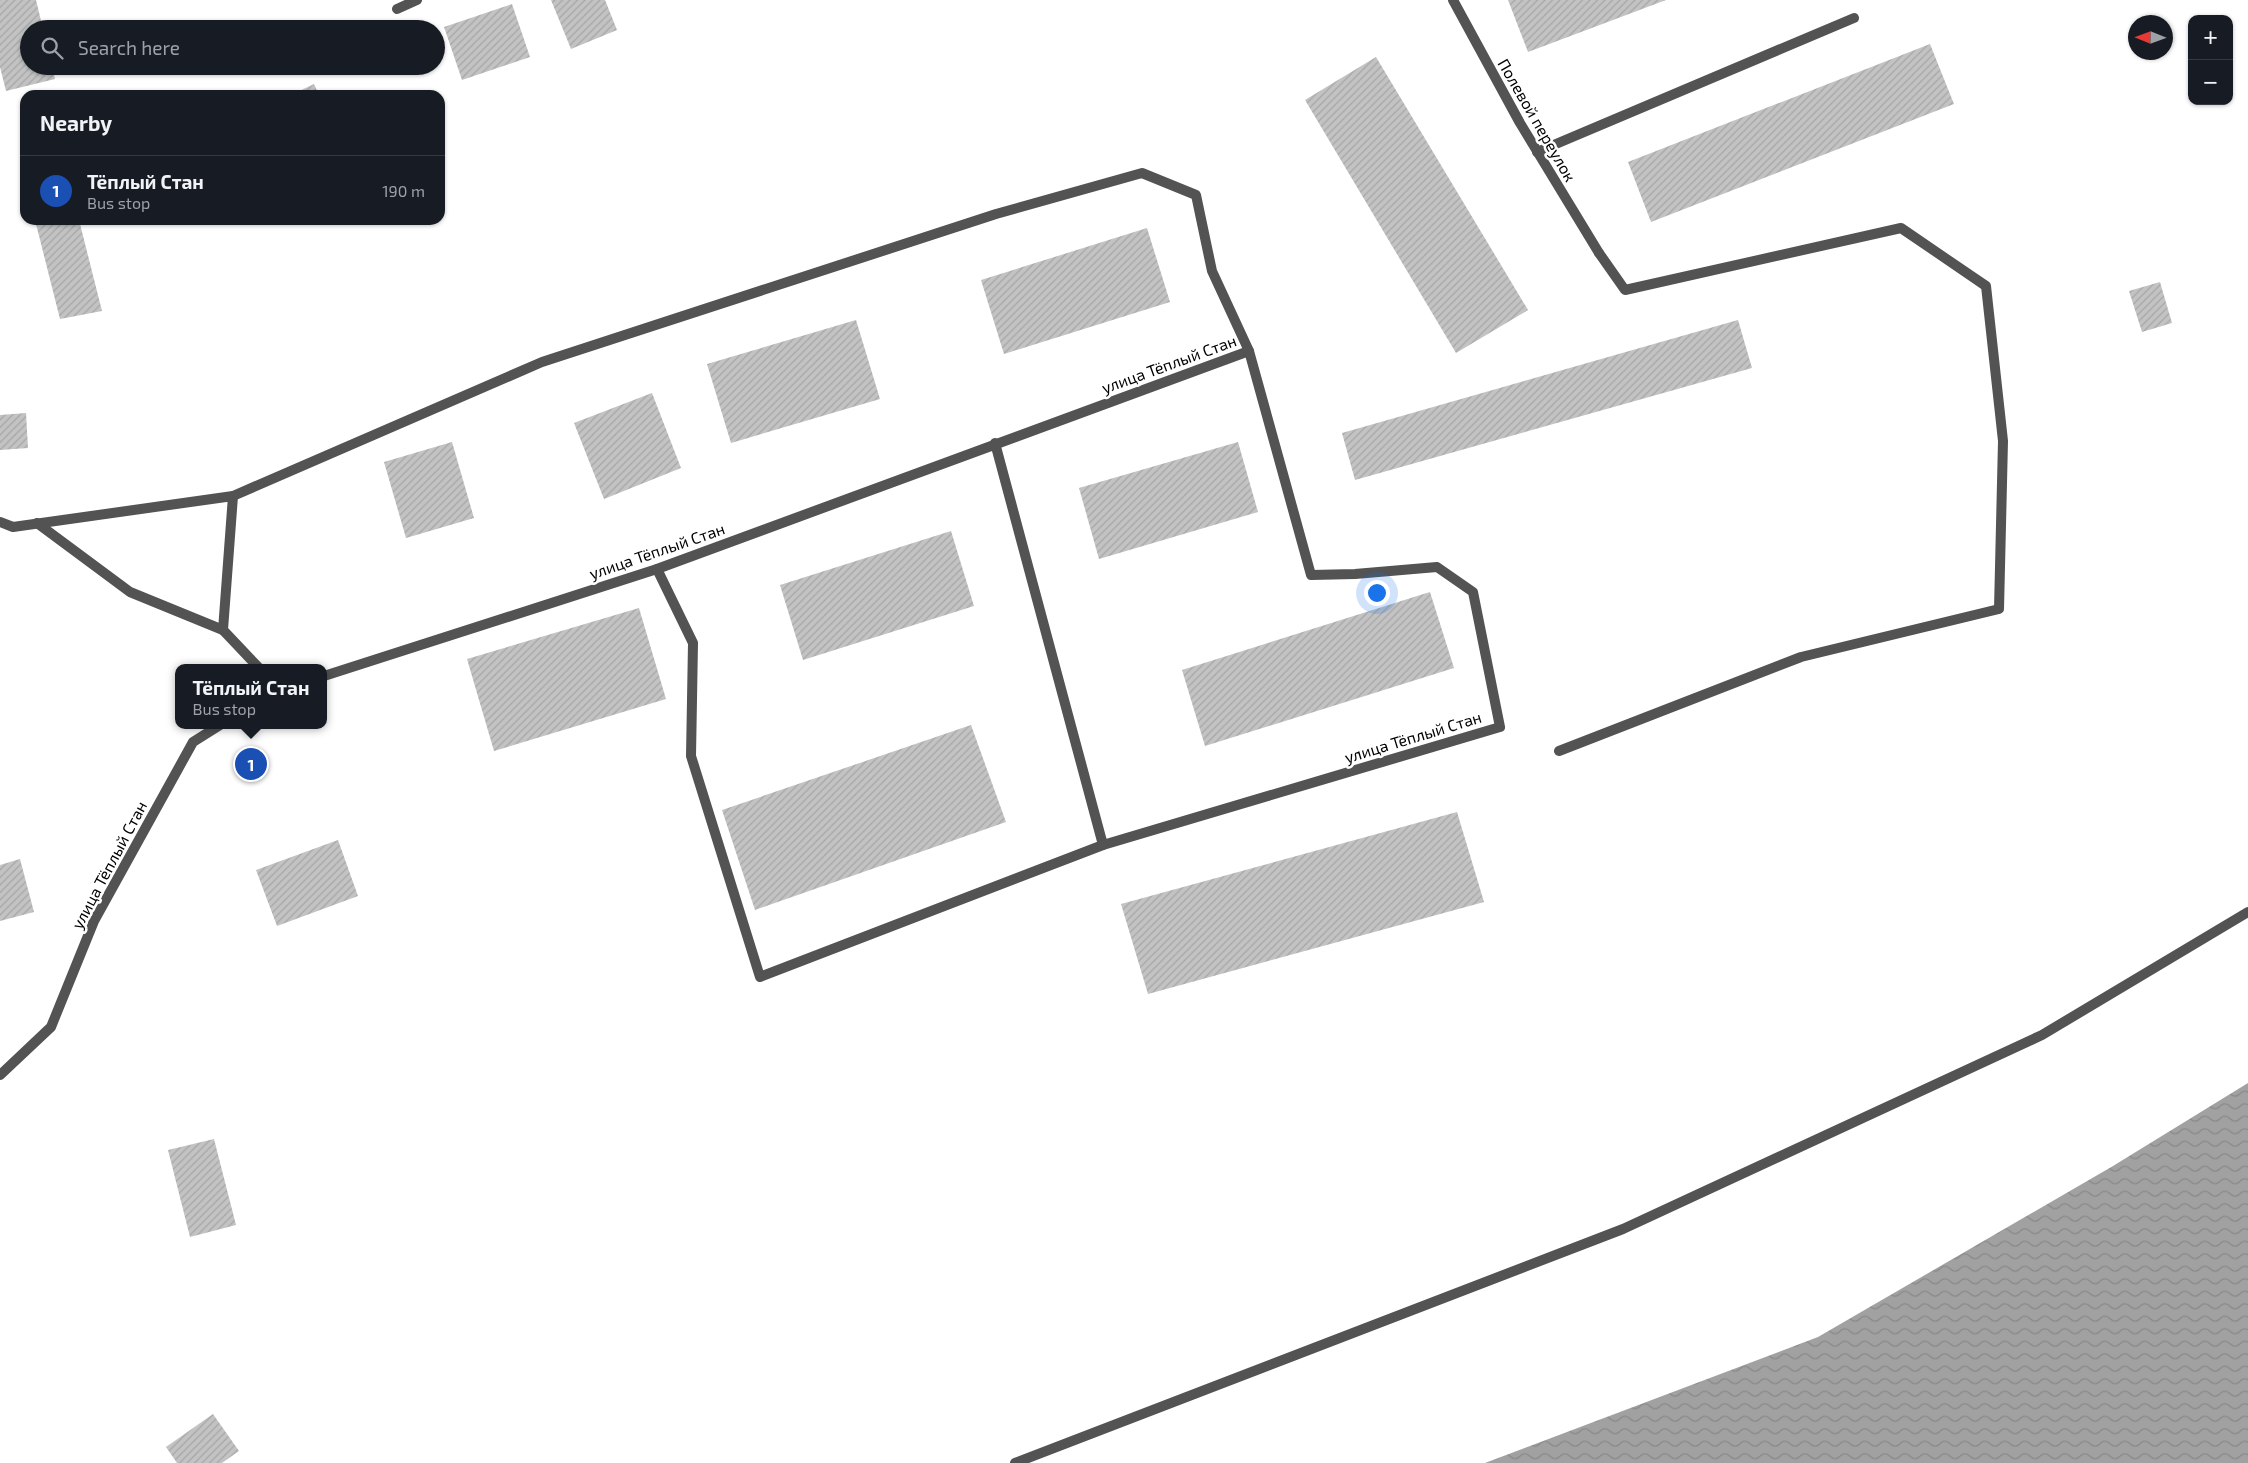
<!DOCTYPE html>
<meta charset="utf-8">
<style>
:root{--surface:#171b24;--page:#20242c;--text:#f1f3f6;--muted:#9ea1a6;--line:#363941;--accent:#858687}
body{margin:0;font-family:"Exo 2",sans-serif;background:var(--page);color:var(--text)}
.controls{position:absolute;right:15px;top:15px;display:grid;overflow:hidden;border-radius:10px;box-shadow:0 1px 4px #0004}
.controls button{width:45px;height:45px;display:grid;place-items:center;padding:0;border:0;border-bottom:1px solid var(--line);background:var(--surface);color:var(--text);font:25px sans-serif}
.compass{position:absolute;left:2128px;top:15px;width:45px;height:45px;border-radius:50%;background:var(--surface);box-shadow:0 1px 4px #0004;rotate:271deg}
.you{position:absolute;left:1376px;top:592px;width:18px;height:18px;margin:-12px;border:4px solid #fff;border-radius:50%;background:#1a73e8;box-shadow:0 0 0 8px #1a73e833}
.badge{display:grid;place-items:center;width:32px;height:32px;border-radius:50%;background:var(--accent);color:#fff;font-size:16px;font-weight:700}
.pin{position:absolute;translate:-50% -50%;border:2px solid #fff;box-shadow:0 1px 5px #0006}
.popup{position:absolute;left:175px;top:664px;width:152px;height:65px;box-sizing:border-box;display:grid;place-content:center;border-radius:10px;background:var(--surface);filter:drop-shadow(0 1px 4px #0005);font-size:16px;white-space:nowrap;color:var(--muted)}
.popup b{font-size:19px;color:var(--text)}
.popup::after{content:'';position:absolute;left:50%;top:100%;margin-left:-10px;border:10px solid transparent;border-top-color:var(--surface)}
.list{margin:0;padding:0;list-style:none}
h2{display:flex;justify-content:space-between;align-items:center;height:65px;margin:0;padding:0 20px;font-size:21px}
h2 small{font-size:16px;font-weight:400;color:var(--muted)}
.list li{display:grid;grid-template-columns:32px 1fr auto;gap:15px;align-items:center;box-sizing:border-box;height:70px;padding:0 20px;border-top:1px solid var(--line)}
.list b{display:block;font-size:19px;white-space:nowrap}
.list p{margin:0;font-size:16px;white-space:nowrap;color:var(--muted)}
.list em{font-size:16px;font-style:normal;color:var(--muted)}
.icon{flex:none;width:28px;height:28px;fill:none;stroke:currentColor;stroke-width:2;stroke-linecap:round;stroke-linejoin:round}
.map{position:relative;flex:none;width:2248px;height:1463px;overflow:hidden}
.search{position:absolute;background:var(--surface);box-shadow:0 1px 4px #0004;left:20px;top:20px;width:425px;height:55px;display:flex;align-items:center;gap:12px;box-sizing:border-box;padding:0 18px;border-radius:28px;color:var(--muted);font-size:19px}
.panel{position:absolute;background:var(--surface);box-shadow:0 1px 4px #0004;left:20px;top:90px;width:425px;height:135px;border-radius:15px}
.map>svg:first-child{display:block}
.water{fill:url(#water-waves)}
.building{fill:url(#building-hatch)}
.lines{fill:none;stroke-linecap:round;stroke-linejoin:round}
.service{stroke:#535353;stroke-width:10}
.minor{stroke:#535353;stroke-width:10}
.labels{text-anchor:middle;stroke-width:5;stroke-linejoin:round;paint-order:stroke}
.street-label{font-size:16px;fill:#000;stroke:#fff}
</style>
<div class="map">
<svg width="2248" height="1463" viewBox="0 0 2248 1463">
<defs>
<pattern id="water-waves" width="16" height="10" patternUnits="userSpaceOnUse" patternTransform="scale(1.25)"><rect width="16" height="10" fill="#a1a1a1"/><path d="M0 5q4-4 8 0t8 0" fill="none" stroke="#898989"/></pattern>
<pattern id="building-hatch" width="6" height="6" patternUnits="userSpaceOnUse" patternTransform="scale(1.25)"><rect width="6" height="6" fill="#c3c3c3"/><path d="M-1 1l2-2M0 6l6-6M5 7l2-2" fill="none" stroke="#a6a6a6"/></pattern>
</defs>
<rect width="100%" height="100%" fill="#fff"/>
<!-- water -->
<polygon class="water" points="2248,1083 2248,1463 1485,1463 1818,1337 2113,1166"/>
<!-- building -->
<g class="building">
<polygon points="0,0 36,0 43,29 29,29 29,66 52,66 55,79 6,91 0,67"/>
<polygon points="551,0 605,0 617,30 571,49"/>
<polygon points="1508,0 1666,0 1528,52"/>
<polygon points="512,4 530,57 462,80 444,27"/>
<polygon points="1930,44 1954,104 1651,222 1628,162"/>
<polygon points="1376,57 1528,310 1456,353 1305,100"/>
<polygon points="314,84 319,95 291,95"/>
<polygon points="35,220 79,220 102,311 60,319"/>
<polygon points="1147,228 1170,302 1004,354 981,280"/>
<polygon points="2160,282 2172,323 2142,332 2129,291"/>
<polygon points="856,320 880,399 731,443 707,364"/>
<polygon points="1738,320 1752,368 1355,480 1342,433"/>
<polygon points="652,393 681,468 604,499 574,423"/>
<polygon points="26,413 28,448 0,450 0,415"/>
<polygon points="452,442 474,518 406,538 384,462"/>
<polygon points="1238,442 1258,512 1099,559 1079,488"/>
<polygon points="951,531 974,606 803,660 780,585"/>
<polygon points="1430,592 1454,668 1205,746 1182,670"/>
<polygon points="639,608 666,699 494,751 467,659"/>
<polygon points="971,725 1006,822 755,910 722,810"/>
<polygon points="1457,812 1484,902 1148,994 1121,904"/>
<polygon points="338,840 358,896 277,926 256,870"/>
<polygon points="20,859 34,912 0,921 0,865"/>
<polygon points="214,1139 236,1225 190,1237 168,1150"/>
<polygon points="213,1414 239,1451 222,1463 177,1463 166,1447"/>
</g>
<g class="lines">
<!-- service -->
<g class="service">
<polyline points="397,9 417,0"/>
<polyline points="1537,152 1854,18"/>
<polyline points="233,496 542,362 996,214 1142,173 1196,195 1212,271 1249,351 657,569 324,676"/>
<polyline points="0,522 13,527 233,496 223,630 259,668"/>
<polyline points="37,523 130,592 223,630"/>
<polyline points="1559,751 1801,657 1999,609 2003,441 1986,286 1901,228 1625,290 1599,253"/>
<polyline points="0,1075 51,1027 94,921 193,742 220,725"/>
<polyline points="1015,1463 1623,1229 2042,1035 2248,912"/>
</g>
<!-- minor -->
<g class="minor">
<polyline points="1453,0 1520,123 1599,253"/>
<polyline points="995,443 1103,845 1500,727 1473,592 1437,567 1355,574 1311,575 1249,351"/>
<polyline points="657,569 693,643 691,756 760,977 1103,845"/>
</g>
</g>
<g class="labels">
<!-- street labels -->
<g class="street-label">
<text transform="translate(1537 120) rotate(60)" y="6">Полевой переулок</text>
<text transform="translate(1169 364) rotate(-20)" y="6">улица Тёплый Стан</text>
<text transform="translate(657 551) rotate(-19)" y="6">улица Тёплый Стан</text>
<text transform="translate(1413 737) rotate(-17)" y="6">улица Тёплый Стан</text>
<text transform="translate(109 865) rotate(-62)" y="6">улица Тёплый Стан</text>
</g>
</g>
</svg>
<div class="controls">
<button>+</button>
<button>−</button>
</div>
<svg class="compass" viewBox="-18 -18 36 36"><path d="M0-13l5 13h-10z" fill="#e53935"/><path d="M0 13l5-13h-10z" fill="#9ea1a6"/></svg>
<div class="you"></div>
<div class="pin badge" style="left:251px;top:764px;background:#1a4fb4">1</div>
<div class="popup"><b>Тёплый Стан</b>Bus stop</div>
<div class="search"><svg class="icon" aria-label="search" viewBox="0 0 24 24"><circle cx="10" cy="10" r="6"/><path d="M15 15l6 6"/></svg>Search here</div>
<section class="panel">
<h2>Nearby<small></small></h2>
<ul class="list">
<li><span class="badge" style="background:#1a4fb4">1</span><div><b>Тёплый Стан</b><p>Bus stop</p></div><em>190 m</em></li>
</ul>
</section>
</div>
